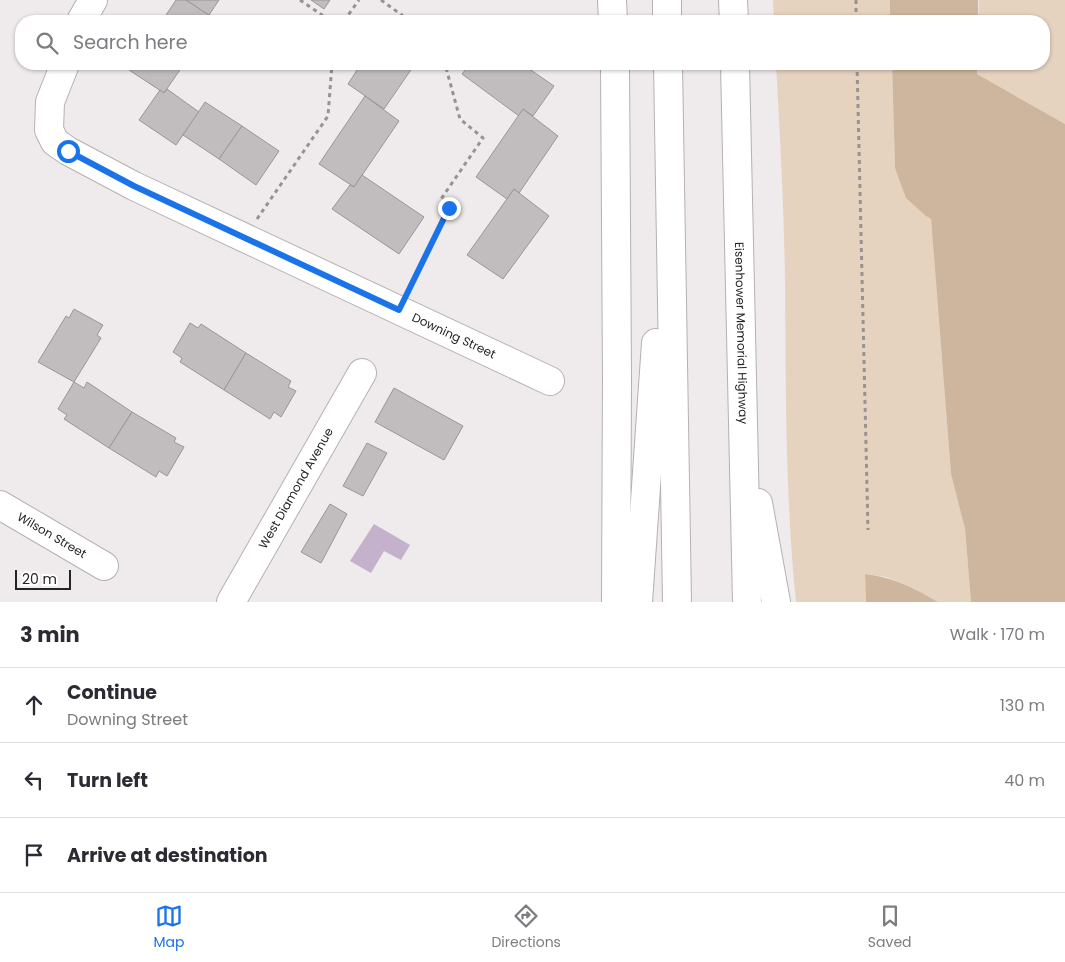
<!DOCTYPE html>
<meta charset="utf-8">
<style>
:root{--surface:#fff;--page:#f2f2f3;--text:#2b2b33;--muted:#7c7c81;--line:#e1e1e2;--accent:#1a73e8}
body{margin:0;font-family:Poppins,sans-serif;background:var(--page);color:var(--text)}
.scale{position:absolute;left:15px;bottom:12px;width:56px;box-sizing:border-box;padding-left:5px;border:2px solid #252424;border-top:0;font-size:14px;line-height:18px;white-space:nowrap;color:#252424;-webkit-text-stroke:4px #fff;paint-order:stroke}
.stop{position:absolute;width:15px;height:15px;margin:-11px;border:4px solid #1a73e8;border-radius:50%;background:#fff}
.stop.end{background:#1a73e8;border-color:#fff;box-shadow:0 1px 5px #0008}
.list{margin:0;padding:0;list-style:none}
h2{display:flex;justify-content:space-between;align-items:center;height:65px;margin:0;padding:0 20px;font-size:21px}
h2 small{font-size:16px;font-weight:400;color:var(--muted)}
.list li{display:grid;grid-template-columns:32px 1fr auto;gap:15px;align-items:center;box-sizing:border-box;height:75px;padding:0 20px;border-top:1px solid var(--line)}
.list b{display:block;font-size:19px;white-space:nowrap}
.list p{margin:0;font-size:16px;white-space:nowrap;color:var(--muted)}
.list em{font-size:16px;font-style:normal;color:var(--muted)}
.icon{flex:none;width:28px;height:28px;fill:none;stroke:currentColor;stroke-width:2;stroke-linecap:round;stroke-linejoin:round}
.map{position:relative;flex:none;width:1065px;height:602px;overflow:hidden}
.search{position:absolute;background:var(--surface);box-shadow:0 1px 4px #0004;left:15px;right:15px;top:15px;height:55px;display:flex;align-items:center;gap:12px;box-sizing:border-box;padding:0 18px;border-radius:20px;color:var(--muted);font-size:19px}
.sheet{height:290px;background:var(--surface)}
nav{display:flex;justify-content:space-around;align-items:center;box-sizing:border-box;height:70px;border-top:1px solid var(--line);background:var(--surface);font-size:14px;color:var(--muted)}
nav a{display:grid;justify-items:center;gap:2px}
nav .on{color:var(--accent)}
.map>svg:first-child{display:block}
.green{fill:#e6d3bf}
.forest{fill:#cdb69d}
.water{fill:#c4b1cc}
.building{fill:#c1bdbf;stroke:#9a9698}
.lines{fill:none;stroke-linecap:round;stroke-linejoin:round}
.minor-casing{stroke:#b6b1b1;stroke-width:30}
.highway-casing{stroke:#b6b1b1;stroke-width:30}
.path{stroke:#969393;stroke-width:3;stroke-dasharray:4 4;stroke-linecap:butt}
.minor{stroke:#fff;stroke-width:28}
.highway{stroke:#fff;stroke-width:28}
.route{stroke:#1a73e8;stroke-width:6}
.labels{text-anchor:middle;stroke-width:5;stroke-linejoin:round;paint-order:stroke}
.street-label{font-size:12px;fill:#252424;stroke:#fff}
</style>
<div class="map">
<svg width="1065" height="602" viewBox="0 0 1065 602">
<rect width="100%" height="100%" fill="#efeaeb"/>
<!-- green -->
<g class="green">
<polygon points="773,0 890,0 890,21 774,21"/>
<polygon points="979,0 1065,0 1065,124 977,74 977,64 1044,64 1044,21 978,21"/>
<path d="M776,64H892L895,168L926,216L931,219L951,474L965,529L971,602H938L913,588L886,577L865,574L866,602H796C785,495 786,387 785,280C784,208 780,136 776,64Z"/>
</g>
<!-- forest -->
<g class="forest">
<rect x="890" y="0" width="88" height="21"/>
<polygon points="892,64 977,64 977,74 1065,124 1065,602 971,602 965,529 951,474 931,219 926,216 906,198 895,168"/>
<path d="M865,574C895,578 912,587 938,602H866Z"/>
</g>
<!-- water -->
<polygon class="water" points="374,524 410,545 401,560 384,551 371,573 350,561"/>
<!-- building -->
<g class="building">
<polygon points="176,0 186,0 214,18 212,21 162,21"/>
<polygon points="186,0 219,0 209,15"/>
<polygon points="311,0 330,0 324,9"/>
<polygon points="133,64 184,64 164,93 129,70"/>
<polygon points="361,64 415,64 384,109 348,84"/>
<polygon points="470,64 522,64 554,86 533,116 523,109 519,116 462,74"/>
<polygon points="167,89 199,112 176,145 139,120 160,90 164,93"/>
<polygon points="365,96 399,121 354,187 319,164"/>
<polygon points="205,102 242,126 219,159 183,135"/>
<polygon points="523,109 558,136 519,193 514,189 507,199 476,177"/>
<polygon points="242,126 279,151 256,185 219,159"/>
<polygon points="362,175 424,217 399,254 332,209 350,185 354,187"/>
<polygon points="514,189 549,216 503,279 467,255"/>
<polygon points="74,309 103,325 97,335 101,338 74,382 38,362 66,316 69,318"/>
<polygon points="190,323 198,328 201,324 246,353 224,390 180,362 182,358 173,352"/>
<polygon points="246,353 291,381 288,387 296,391 281,417 274,412 270,419 224,390"/>
<polygon points="74,382 84,388 87,382 132,412 109,448 64,419 67,415 58,409"/>
<polygon points="394,388 463,426 444,460 375,422"/>
<polygon points="132,412 176,438 174,442 184,447 167,476 159,471 156,477 109,448"/>
<polygon points="367,443 387,453 363,496 343,486"/>
<polygon points="330,504 347,514 321,563 301,552"/>
</g>
<g class="lines">
<defs>
<g id="minor">
<polyline points="81,21 93,0"/>
<path id="s1" d="M65,64L50,102L49,130L55,142L68,151L134,186L550,381"/>
<path id="s2" d="M0,505L104,566"/>
<path id="s3" d="M231,602L362,373"/>
</g>
<g id="highway">
<polyline points="612,0 613,21"/>
<polyline points="667,0 667,21"/>
<polyline points="733,0 734,21"/>
<polyline points="615,64 617,378 616,602"/>
<polyline points="668,64 677,602"/>
<path id="s4" d="M735,64L747,602"/>
<polyline points="758,503 776,602"/>
<polyline points="638,602 656,343"/>
</g>
</defs>
<!-- minor casing -->
<use href="#minor" class="minor-casing"/>
<!-- highway casing -->
<use href="#highway" class="highway-casing"/>
<!-- path -->
<g class="path">
<polyline points="300,0 322,15 326,21"/>
<polyline points="381,0 410,21"/>
<polyline points="856,0 856,21"/>
<polyline points="344,21 359,0"/>
<polyline points="857,64 868,530"/>
<polyline points="257,219 328,116 332,64"/>
<polyline points="409,290 449,208 441,199 483,138 460,119 445,64"/>
</g>
<!-- minor -->
<use href="#minor" class="minor"/>
<!-- highway -->
<use href="#highway" class="highway"/>
</g>
<g class="lines">
<!-- route -->
<polyline class="route" points="68,151 134,186 399,310 449,208"/>
</g>
<g class="labels">
<!-- street labels -->
<g class="street-label">
<text dy="4" stroke="none"><textPath href="#s4" startOffset="269">Eisenhower Memorial Highway</textPath></text>
<text dy="4" stroke="none"><textPath href="#s1" startOffset="526">Downing Street</textPath></text>
<text dy="4" stroke="none"><textPath href="#s3" startOffset="131">West Diamond Avenue</textPath></text>
<text dy="4" stroke="none"><textPath href="#s2" startOffset="60">Wilson Street</textPath></text>
</g>
</g>
</svg>
<div class="scale">20 m</div>
<div class="stop" style="left:68px;top:151px"></div>
<div class="stop end" style="left:449px;top:208px"></div>
<div class="search"><svg class="icon" aria-label="search" viewBox="0 0 24 24"><circle cx="10" cy="10" r="6"/><path d="M15 15l6 6"/></svg>Search here</div>
</div>
<section class="sheet">
<h2>3 min<small>Walk · 170 m</small></h2>
<ul class="list">
<li><svg class="icon" aria-label="ahead" viewBox="0 0 24 24"><path d="M12 20V5M6 11l6-6 6 6"/></svg><div><b>Continue</b><p>Downing Street</p></div><em>130 m</em></li>
<li><svg class="icon" aria-label="left" viewBox="0 0 24 24"><path d="M17 20v-9H6M10 6l-5 5 5 5"/></svg><div><b>Turn left</b></div><em>40 m</em></li>
<li><svg class="icon" aria-label="arrive" viewBox="0 0 24 24"><path d="M6 21V4h12l-3 4 3 4H6"/></svg><div><b>Arrive at destination</b></div></li>
</ul>
</section>
<nav>
<a class="on"><svg class="icon" aria-label="map" viewBox="0 0 24 24"><path d="M3 6l6-2 6 2 6-2v14l-6 2-6-2-6 2zM9 4v14M15 6v14"/></svg>Map</a>
<a><svg class="icon" aria-label="directions" viewBox="0 0 24 24"><path d="M12 3l9 9-9 9-9-9zM9 14v-3h6M13 9l2 2-2 2"/></svg>Directions</a>
<a><svg class="icon" aria-label="saved" viewBox="0 0 24 24"><path d="M7 4h10v16l-5-4-5 4z"/></svg>Saved</a>
</nav>
